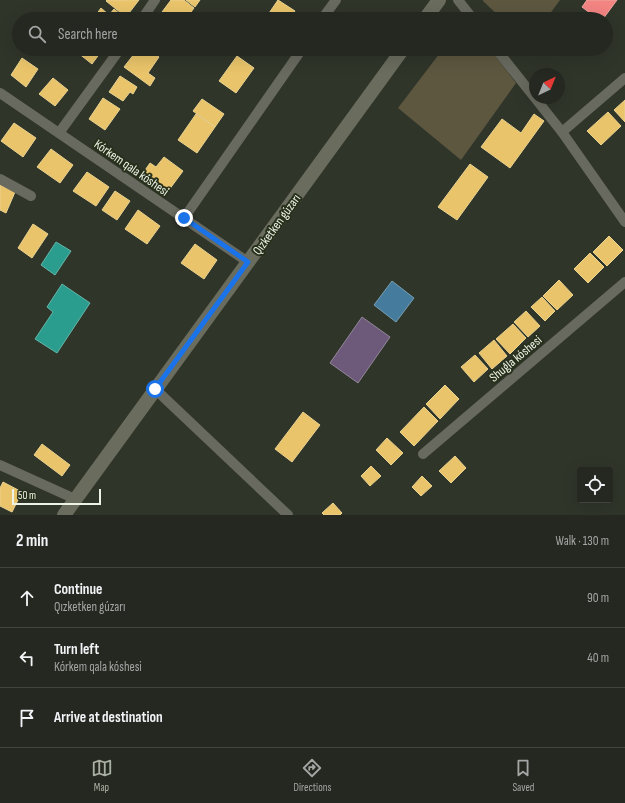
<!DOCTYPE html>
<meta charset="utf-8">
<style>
:root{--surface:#242820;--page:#30342d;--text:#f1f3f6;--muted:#a3a6a5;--line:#41443e;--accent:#aab0a3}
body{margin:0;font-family:"Sofia Sans Condensed",sans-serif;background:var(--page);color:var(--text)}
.controls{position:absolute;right:12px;bottom:12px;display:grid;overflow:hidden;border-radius:4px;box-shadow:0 4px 16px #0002}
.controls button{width:36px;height:36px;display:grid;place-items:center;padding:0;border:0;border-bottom:1px solid var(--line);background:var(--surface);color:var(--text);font:20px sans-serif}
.compass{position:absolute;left:529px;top:68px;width:36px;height:36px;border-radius:50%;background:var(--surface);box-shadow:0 4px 16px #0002;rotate:43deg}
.scale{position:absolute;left:12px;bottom:10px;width:89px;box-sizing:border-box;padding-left:4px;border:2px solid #ecf2e4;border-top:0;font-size:11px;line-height:14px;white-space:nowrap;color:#ecf2e4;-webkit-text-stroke:3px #27301b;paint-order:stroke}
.stop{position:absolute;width:12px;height:12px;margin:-9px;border:3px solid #1a73e8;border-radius:50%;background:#fff}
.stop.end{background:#1a73e8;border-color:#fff;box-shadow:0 1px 4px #0008}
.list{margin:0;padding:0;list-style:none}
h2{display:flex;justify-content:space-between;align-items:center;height:52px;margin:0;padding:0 16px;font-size:17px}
h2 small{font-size:13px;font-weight:400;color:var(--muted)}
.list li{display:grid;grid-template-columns:26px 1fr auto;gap:12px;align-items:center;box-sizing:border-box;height:60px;padding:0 16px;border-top:1px solid var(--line)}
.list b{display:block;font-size:15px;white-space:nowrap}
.list p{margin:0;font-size:13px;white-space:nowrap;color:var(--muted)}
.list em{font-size:13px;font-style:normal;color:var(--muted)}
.icon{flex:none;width:22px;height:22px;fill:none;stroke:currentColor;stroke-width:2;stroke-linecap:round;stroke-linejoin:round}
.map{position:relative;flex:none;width:625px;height:515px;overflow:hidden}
.search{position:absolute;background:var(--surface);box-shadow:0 4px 16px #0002;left:12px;right:12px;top:12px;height:44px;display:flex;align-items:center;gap:10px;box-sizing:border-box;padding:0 14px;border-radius:22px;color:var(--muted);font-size:15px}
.sheet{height:232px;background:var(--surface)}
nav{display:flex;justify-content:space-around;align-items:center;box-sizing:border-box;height:56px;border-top:1px solid var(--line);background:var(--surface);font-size:11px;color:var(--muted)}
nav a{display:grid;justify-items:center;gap:2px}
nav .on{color:var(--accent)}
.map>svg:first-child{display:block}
.green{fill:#5d5740}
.homes{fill:#e9c46a;stroke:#ead28f}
.offices{fill:#6d597a;stroke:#93879a}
.schools{fill:#2a9d8f;stroke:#64b6a8}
.health{fill:#f28482;stroke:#f0a59f}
.public{fill:#457b9d;stroke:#779fb2}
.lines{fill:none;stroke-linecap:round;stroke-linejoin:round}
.street{stroke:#696a5f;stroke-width:10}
.secondary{stroke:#6a6c5e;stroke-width:14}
.route{stroke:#1a73e8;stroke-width:5}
.labels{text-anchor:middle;stroke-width:4;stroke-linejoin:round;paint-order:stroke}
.street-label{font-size:13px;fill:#ecf2e4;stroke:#27301b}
</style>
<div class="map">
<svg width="625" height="515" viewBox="0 0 625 515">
<rect width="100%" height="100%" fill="#30352a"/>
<!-- green -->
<g class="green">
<polygon points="483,0 560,0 546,19 502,19 483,1"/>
<polygon points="443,49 490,49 516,83 461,160 398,108"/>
</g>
<!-- homes -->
<g class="homes">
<polygon points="107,0 139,0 126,17 106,1"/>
<polygon points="171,0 184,0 194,8 186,19 163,19 159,16"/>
<polygon points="186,0 200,0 195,7"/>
<polygon points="278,0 295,11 289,19 265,19"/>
<polygon points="101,8 109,15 114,9 126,19 93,19"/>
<polygon points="73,49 103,49 92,64"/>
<polygon points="138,49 148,49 159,57 148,73 155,78 150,86 124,67"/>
<polygon points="237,56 254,68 236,93 219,81"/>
<polygon points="22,58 38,69 26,87 11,75"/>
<polygon points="120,76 137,87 133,94 130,92 123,101 109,92"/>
<polygon points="53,78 68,90 55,106 39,94"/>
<polygon points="103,98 120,109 105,130 89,119"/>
<polygon points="202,99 224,114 215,127 193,111"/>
<polygon points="625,100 625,122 614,110"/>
<polygon points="608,112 621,126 601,145 587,131"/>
<polygon points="196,114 215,127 197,153 178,140"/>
<polygon points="534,114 544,121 510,168 481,147 502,119 521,133"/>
<polygon points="14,123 36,138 23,157 1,141"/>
<polygon points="51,149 73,165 60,183 37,167"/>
<polygon points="164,157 183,171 166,194 141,176 150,163 156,167"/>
<polygon points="470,164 488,177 457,220 438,207"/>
<polygon points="87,172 109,187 96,206 73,191"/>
<polygon points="0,185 15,192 6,213 0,210"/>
<polygon points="115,191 130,201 117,220 102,210"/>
<polygon points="138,210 160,226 147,244 125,229"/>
<polygon points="33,224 48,234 32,258 18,248"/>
<polygon points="609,236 623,250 607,266 593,252"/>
<polygon points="195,244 217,260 204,279 181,263"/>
<polygon points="590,253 604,267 588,283 574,269"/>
<polygon points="559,280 573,295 557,310 543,296"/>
<polygon points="542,297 555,311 545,321 531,307"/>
<polygon points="526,311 540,326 528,337 514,322"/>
<polygon points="513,324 526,338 510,354 496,339"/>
<polygon points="494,340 507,356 492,369 479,353"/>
<polygon points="475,355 488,369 474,382 461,367"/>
<polygon points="445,385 459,399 440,419 426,404"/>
<polygon points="424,407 438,421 414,446 400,432"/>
<polygon points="303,412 320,425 292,462 275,449"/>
<polygon points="387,438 403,453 391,465 376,450"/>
<polygon points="42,444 70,465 62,476 34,455"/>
<polygon points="455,456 466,468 451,483 439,471"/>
<polygon points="371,466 381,476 370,486 361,476"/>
<polygon points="422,476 432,486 421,496 412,487"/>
<polygon points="3,482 22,492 12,512 0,506 0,488"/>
<polygon points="333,503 342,513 340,515 324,515 322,513"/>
</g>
<!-- offices -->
<polygon class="offices" points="362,317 390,337 358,383 330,363"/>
<!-- schools -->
<g class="schools">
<polygon points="56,242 71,251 55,275 41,265"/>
<polygon points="62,284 90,303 57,353 35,339 53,312 47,307"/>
</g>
<!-- health -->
<polygon class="health" points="587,0 617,0 603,19 598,19 582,7"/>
<!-- public -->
<polygon class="public" points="392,281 414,298 396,322 374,305"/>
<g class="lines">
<!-- street -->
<g class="street">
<polyline points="458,0 473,19"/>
<polyline points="142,19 155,0"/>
<polyline points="322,19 336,0"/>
<polyline points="496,49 562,132 625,222"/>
<polyline points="0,93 248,262"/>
<polyline points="562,132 625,78"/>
<polyline points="59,133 120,49"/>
<polyline points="0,179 31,196"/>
<polyline points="184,218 302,49"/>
<polyline points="155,389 288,515"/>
<polyline points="423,454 625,282"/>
<polyline points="0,465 75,499"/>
</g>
<!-- secondary -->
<g class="secondary">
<polyline points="425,19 439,0"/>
<polyline points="64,515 403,49"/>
</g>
</g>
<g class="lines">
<!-- route -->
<polyline class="route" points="155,389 248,262 184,218"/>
</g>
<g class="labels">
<!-- street labels -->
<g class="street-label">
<text transform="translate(132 167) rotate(35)" y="5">Kórkem qala kóshesi</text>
<text transform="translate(276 224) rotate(-54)" y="5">Qızketken gúzarı</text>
<text transform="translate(515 358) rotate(-40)" y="5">Shuǵla kóshesi</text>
</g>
</g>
</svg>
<div class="controls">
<button><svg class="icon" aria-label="locate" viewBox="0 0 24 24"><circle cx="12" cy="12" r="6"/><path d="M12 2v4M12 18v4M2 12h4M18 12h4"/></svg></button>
</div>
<svg class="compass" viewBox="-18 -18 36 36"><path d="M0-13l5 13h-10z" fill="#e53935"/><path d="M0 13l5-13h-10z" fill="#a3a6a5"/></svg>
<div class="scale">50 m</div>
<div class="stop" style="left:155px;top:389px"></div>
<div class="stop end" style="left:184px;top:218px"></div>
<div class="search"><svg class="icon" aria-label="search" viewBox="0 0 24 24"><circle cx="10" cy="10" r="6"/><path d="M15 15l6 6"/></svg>Search here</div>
</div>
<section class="sheet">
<h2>2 min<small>Walk · 130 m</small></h2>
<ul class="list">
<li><svg class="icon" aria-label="ahead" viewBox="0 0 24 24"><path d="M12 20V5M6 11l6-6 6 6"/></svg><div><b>Continue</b><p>Qızketken gúzarı</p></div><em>90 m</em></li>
<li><svg class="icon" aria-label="left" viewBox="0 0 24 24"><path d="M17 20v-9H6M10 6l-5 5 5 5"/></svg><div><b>Turn left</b><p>Kórkem qala kóshesi</p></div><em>40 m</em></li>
<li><svg class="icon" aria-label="arrive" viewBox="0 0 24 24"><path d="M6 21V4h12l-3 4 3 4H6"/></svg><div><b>Arrive at destination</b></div></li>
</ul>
</section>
<nav>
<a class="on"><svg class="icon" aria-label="map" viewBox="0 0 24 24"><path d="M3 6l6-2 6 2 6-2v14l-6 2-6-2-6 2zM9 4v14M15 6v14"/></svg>Map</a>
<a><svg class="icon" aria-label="directions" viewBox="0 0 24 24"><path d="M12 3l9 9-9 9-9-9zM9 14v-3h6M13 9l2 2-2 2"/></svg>Directions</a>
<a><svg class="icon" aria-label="saved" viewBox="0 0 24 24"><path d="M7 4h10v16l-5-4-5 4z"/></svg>Saved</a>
</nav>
